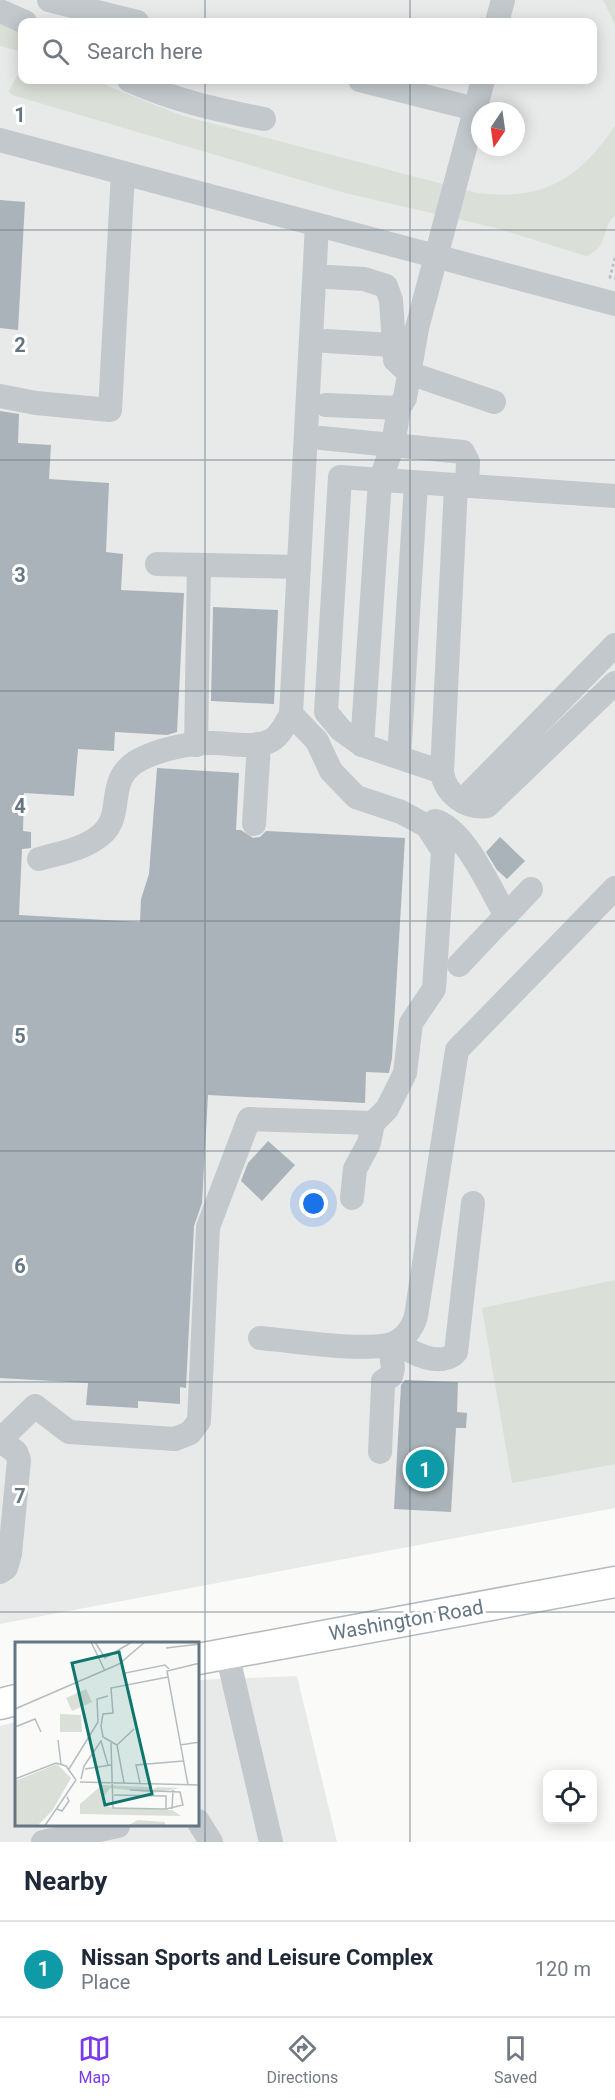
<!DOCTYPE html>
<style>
:root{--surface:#fff;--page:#f2f2f3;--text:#1f2937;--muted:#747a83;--line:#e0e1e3;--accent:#7c3aed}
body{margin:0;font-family:Roboto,sans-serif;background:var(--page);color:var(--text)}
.controls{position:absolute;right:18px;bottom:18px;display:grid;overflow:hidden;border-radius:12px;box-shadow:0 3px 15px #0003}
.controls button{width:54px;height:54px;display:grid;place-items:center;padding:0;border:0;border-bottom:2px solid var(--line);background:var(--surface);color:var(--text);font:30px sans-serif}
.compass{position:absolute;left:471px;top:102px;width:54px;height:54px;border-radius:50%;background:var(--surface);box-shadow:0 3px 15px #0003;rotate:193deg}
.you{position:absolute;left:314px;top:1204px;width:21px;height:21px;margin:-15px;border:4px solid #fff;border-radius:50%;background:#1a73e8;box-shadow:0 0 0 9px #1a73e833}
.badge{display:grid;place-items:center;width:39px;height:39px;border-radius:50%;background:var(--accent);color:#fff;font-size:20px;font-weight:700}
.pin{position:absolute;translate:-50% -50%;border:3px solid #fff;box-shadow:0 2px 6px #0006}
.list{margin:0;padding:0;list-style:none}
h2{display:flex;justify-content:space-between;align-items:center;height:78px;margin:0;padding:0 24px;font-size:26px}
h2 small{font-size:20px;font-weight:400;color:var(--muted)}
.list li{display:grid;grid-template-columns:39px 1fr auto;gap:18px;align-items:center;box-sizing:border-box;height:96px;padding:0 24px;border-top:2px solid var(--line)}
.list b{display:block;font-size:22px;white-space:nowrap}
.list p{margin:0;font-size:20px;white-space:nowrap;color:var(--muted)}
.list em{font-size:20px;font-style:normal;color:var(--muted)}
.icon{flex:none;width:33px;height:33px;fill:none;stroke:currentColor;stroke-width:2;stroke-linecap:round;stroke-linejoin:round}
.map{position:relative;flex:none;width:615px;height:1842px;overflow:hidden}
.search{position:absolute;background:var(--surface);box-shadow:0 3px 15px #0003;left:18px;right:18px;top:18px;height:66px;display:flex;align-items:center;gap:15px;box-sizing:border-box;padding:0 21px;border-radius:12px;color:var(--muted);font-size:22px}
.sheet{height:174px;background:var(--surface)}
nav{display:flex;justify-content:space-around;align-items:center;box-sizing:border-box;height:84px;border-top:2px solid var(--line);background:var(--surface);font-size:16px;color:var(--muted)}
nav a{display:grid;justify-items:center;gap:3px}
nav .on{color:var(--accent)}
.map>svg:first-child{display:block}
.built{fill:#e8e9e9;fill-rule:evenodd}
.green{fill:#dadfd7}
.building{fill:#aab3b9}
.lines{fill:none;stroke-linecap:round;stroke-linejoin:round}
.major-casing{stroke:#b5babe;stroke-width:33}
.path{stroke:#bbbfc2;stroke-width:3;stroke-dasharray:3 3;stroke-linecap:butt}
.minor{stroke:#c3c8cc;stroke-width:24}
.major{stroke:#fff;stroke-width:30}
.grid{fill:none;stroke:#657683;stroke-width:1.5;stroke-opacity:0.55}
.labels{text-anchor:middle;stroke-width:6;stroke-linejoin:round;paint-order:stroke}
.street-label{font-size:20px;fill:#657683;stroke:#fff}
.inset-road{fill:none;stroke:#b5bdc2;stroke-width:1.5}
.view{fill:#0f766e;fill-opacity:0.15;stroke:#0f766e;stroke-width:3}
.inset-edge{fill:none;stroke:#657683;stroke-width:3}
.grid-label{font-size:20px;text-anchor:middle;font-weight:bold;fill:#657683;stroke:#fff;stroke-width:6;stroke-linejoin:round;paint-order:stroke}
</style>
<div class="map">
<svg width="615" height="1842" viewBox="0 0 615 1842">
<rect width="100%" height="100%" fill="#fafaf8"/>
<!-- built -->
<g class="built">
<path d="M0,0H615V1508L0,1624ZM22,22H592V80H22ZM480,111H516V147H480Z"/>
<polygon points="297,1676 337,1842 0,1842 0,1726 16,1722 16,1826 198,1826 198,1680"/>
</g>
<!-- green -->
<g class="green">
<polygon points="603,0 615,0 615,25"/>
<path d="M0,21L22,31V80H98L110,87L183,116L477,193C543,201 578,180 615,126V216C600,227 611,246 586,256L496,228L345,193L12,95L9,91L18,74L22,52L0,46Z"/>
<polygon points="615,1280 615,1464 512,1483 482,1308"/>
</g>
<!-- building -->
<g class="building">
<polygon points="0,200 25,202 18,330 0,328"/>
<polygon points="0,411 19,414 18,443 51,445 49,479 109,483 106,552 123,554 121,590 184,593 177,732 167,735 115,732 114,751 78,749 74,796 24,793 23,831 31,832 31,848 22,849 19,915 140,922 141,899 149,874 157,768 239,773 236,830 241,830 253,838 260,837 266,831 405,838 392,1058 389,1073 366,1072 365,1103 208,1095 202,1203 194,1226 186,1388 180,1387 180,1404 138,1401 138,1408 86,1405 88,1383 0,1378"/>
<polygon points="213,607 278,610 274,704 211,701"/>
<polygon points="500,837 525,861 507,879 497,870 486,852"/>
<polygon points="268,1141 295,1165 262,1201 241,1181 248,1163"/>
<polygon points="405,1380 458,1382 457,1412 467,1413 466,1428 456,1428 451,1512 394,1509 401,1385"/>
</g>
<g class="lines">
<defs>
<g id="major">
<polyline points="198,1659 615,1582"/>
<polyline points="0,1704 16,1700"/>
</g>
</defs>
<!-- major casing -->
<use href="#major" class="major-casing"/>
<!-- path -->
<polyline class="path" points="615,258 610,277 615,278"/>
<!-- minor -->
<g class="minor">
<polyline points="49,0 137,22"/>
<polyline points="0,11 25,22"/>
<polyline points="497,22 503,0"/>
<path d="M129,80C173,100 217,110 264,119"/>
<polyline points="360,80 475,109"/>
<polyline points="0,140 615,304"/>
<polyline points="328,277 364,279 386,286 391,300 395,360 409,373 494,402"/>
<polyline points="326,341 392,345"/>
<polyline points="0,396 36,403 110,410 123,173"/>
<polyline points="326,405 399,408"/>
<polyline points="321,438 463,452 468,462 467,486"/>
<path d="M456,486L442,772C445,794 466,809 487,806L615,683"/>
<polyline points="157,564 299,567"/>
<polyline points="196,745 199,565"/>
<polyline points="362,745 380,481 393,445 399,408 405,398 417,328 483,80"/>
<polyline points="399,757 416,484"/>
<polyline points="442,772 362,745 341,730 326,712 340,477 615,496"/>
<polyline points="462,801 615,645"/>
<polyline points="254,824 259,744"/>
<path d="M427,826L435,821C464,828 491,890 506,916"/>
<path d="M39,859C60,853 85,849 102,834C126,813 103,778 141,759C161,749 189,743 212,743C230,743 256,749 272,740C281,734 286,723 291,714"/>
<polyline points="459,965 531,889"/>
<polyline points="352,1198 355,1169 369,1143 373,1123"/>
<path d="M260,1338C296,1341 354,1351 388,1345C402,1343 413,1328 416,1316L457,1050L615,888"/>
<path d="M398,1341C408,1354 443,1368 456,1352L473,1203"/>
<polyline points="0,1440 35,1406 69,1432 175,1439 190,1433 199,1421 208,1227 249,1119 373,1123 387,1109 405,1073 411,1023 434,989 443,851 427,826 401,812 356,797 331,771 317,741 291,714 317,225"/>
<polyline points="0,1441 16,1452 19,1460 10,1554 6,1568 0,1572"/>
<polyline points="380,1452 383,1386 383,1381 391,1376 393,1368 390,1345"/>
<polyline points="227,1653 271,1842"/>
<polyline points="198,1821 211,1842"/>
<polyline points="43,1842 118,1826"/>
</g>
<!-- major -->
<use href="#major" class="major"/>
</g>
<!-- grid -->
<path class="grid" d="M205,0V22M410,0V22M205,80V1842M410,80V1842M0,230H615M0,460H615M0,691H615M0,921H615M0,1151H615M0,1382H615M0,1612H615"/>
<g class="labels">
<!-- street labels -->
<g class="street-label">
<text transform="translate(406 1620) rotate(-10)" y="7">Washington Road</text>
</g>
</g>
<!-- overview -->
<g transform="translate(15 1642)">
<rect width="184" height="184" fill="#fafaf8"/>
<path d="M71,47L77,60L57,69L51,56ZM45,72L66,73L67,90H45ZM42,122L56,136L37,169L22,184L0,183V139ZM87,143L135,145L136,149L142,145L165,146L139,151L95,146L87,157L94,165L157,168L166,174L65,172V162ZM123,178L150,180V184L114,183Z" fill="#dadfd7"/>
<path class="inset-road" d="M76,0L90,29M80,0L90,16L117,0M151,6L185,2M111,41L110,31L150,23L154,27M0,67L104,22L130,0M0,85L20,77L26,90M43,98L46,122M96,101L98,166L151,167V154L99,153M102,103L119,87M165,103L185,100M54,127L83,80L82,57L93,54M70,127L96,123M0,137L41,121L51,124L61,138M66,137L69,124L86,99L93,123M65,140L185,143M109,141L102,103L88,95L86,84L88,72L98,71L96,46L153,35M125,141L121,123L168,119M173,143L152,29L185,21M115,148L165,150L168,163L151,167M42,167L47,169L54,159L52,155M157,167L158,148M29,185L61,138"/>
<path class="view" d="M104,10L137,152L90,163L57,21Z"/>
<rect width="184" height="184" class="inset-edge"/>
</g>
<g class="grid-label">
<text x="20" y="122">1</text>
<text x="20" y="352">2</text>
<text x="20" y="582">3</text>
<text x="20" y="813">4</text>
<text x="20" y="1043">5</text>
<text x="20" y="1273">6</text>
<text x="20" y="1503">7</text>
</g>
</svg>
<div class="controls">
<button><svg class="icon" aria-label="locate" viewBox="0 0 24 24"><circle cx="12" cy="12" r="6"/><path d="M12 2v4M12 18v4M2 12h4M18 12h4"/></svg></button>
</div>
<svg class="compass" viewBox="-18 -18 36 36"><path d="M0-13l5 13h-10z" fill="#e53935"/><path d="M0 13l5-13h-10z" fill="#747a83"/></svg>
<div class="you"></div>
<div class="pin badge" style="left:425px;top:1469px;background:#0f9aa8">1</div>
<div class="search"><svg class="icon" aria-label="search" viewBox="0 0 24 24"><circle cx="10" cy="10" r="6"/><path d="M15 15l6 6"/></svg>Search here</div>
</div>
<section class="sheet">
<h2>Nearby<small></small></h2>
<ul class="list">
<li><span class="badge" style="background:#0f9aa8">1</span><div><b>Nissan Sports and Leisure Complex</b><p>Place</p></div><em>120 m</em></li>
</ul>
</section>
<nav>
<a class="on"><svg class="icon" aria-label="map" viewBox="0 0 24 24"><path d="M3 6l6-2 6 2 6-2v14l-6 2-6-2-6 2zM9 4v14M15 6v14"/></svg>Map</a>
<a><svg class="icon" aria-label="directions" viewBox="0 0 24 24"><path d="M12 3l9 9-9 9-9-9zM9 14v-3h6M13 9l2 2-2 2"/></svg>Directions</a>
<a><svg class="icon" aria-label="saved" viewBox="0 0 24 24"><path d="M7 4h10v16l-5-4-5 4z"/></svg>Saved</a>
</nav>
